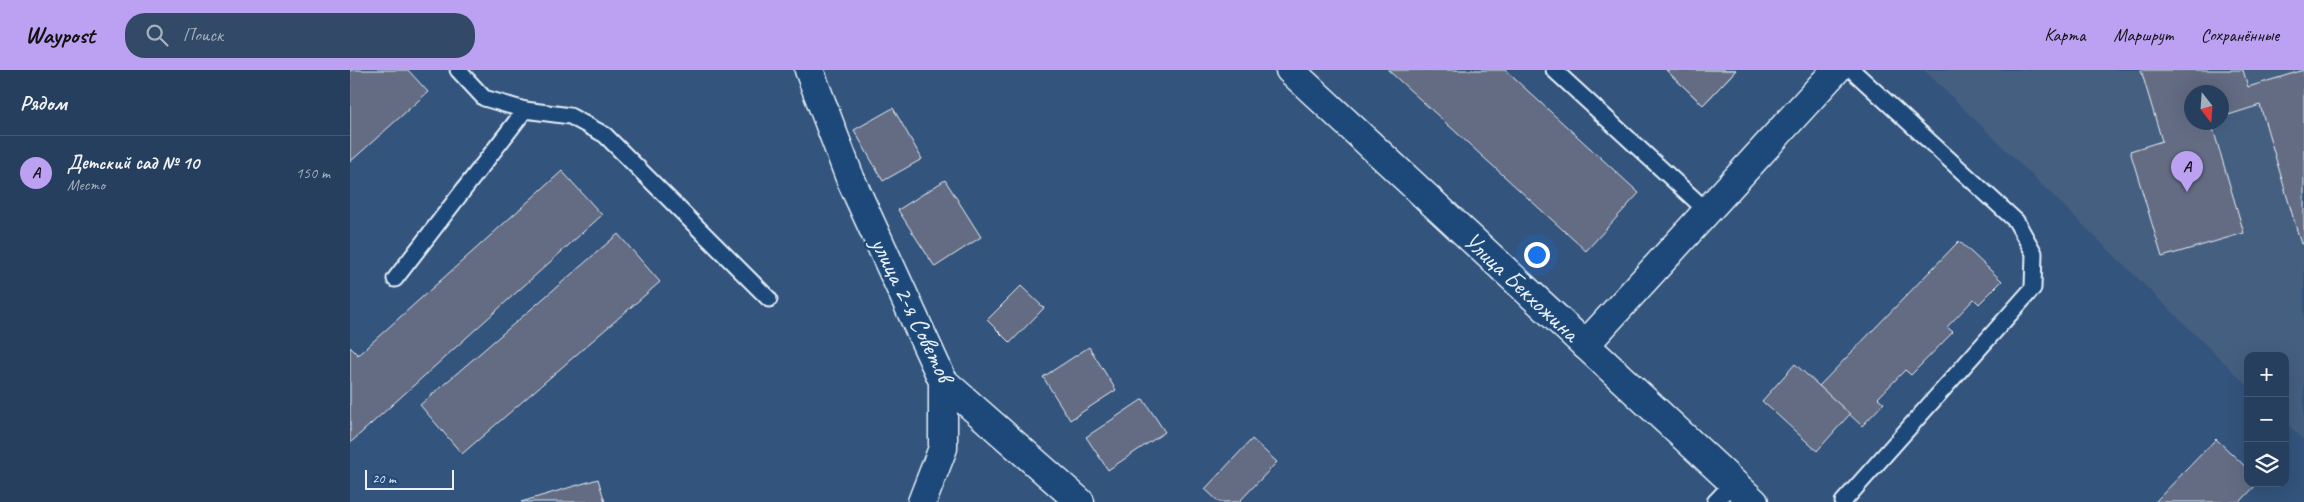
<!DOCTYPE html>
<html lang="ru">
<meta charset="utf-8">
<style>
:root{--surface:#263f5e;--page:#324a67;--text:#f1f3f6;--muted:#a4afbc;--line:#425873;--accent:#bca0f2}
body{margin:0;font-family:Caveat,sans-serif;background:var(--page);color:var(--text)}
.controls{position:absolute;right:15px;bottom:15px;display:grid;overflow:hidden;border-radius:10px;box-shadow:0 5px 20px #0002}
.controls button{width:45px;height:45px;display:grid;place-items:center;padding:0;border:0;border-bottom:1px solid var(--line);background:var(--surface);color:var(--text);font:25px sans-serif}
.compass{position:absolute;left:1834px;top:15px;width:45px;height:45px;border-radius:50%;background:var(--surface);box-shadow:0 5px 20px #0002;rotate:163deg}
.scale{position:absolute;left:15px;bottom:12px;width:89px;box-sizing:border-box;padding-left:5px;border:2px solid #e8f1f8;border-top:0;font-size:14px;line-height:18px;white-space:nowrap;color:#e8f1f8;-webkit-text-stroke:4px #1f4a7a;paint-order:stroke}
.you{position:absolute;left:1186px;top:184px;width:18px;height:18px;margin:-12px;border:4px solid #fff;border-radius:50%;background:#1a73e8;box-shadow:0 0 0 8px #1a73e833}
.badge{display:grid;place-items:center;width:32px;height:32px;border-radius:50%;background:var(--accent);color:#111;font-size:16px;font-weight:700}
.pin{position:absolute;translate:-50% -41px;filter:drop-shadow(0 1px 2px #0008)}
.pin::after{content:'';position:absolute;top:26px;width:18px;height:15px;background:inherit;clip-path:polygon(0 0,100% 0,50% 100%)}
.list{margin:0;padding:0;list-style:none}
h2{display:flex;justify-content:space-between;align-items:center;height:65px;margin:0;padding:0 20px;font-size:21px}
h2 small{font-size:16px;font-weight:400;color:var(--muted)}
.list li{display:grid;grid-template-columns:32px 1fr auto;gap:15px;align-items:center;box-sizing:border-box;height:75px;padding:0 20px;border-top:1px solid var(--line)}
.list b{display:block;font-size:19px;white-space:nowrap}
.list p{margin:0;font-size:16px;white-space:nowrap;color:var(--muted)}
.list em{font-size:16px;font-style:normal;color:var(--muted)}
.icon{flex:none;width:28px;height:28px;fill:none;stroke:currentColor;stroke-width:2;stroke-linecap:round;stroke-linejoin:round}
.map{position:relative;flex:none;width:1954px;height:432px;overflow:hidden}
header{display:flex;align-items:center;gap:30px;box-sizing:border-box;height:70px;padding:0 25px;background:var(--accent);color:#111}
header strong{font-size:24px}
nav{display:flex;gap:28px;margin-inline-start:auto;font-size:18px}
.search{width:350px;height:45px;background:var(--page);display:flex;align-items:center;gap:12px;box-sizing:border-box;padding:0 18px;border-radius:20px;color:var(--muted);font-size:19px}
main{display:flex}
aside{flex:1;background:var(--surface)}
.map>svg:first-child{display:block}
.built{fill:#445e81;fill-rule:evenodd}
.building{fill:#636c83;stroke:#e8f1f8}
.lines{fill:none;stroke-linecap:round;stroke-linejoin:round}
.lane-casing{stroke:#e8f1f8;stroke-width:19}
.street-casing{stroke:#e8f1f8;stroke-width:31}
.secondary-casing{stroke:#e8f1f8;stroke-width:31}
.lane{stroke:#1f4a7a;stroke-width:15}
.street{stroke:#1f4a7a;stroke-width:28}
.secondary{stroke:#1f4a7a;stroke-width:28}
.labels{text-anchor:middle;stroke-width:5;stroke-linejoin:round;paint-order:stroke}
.street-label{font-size:25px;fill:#e8f1f8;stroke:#1f4a7a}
</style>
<header>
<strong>Waypost</strong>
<div class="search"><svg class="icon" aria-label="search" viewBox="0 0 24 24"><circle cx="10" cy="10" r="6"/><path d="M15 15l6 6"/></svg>Поиск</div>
<nav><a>Карта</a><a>Маршрут</a><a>Сохранённые</a></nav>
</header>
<main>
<aside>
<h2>Рядом<small></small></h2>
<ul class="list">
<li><span class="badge">A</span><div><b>Детский сад № 10</b><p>Место</p></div><em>150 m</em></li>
</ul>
</aside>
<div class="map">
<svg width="1954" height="432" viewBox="0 0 1954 432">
<rect width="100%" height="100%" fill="#33547d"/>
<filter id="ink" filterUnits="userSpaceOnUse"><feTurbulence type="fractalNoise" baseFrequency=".02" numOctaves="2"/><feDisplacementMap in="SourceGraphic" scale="10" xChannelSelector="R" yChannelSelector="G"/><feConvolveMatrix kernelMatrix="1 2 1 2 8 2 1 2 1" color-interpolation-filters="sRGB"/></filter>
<g filter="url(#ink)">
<!-- built -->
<path class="built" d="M1574,0H1954V370L1935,352V286H1898V316ZM1842,22H1872V52H1842Z"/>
<!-- building -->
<g class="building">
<polygon points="0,0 58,0 78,22 0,92"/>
<polygon points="1038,0 1155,0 1289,123 1236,181"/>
<polygon points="1316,0 1386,0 1353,35"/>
<polygon points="1316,0 1386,0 1353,35"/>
<polygon points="1791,0 1893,0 1898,17 1954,0 1954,173 1951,174 1910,35 1872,47 1872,22 1842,22 1842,52 1861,52 1894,163 1812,187 1780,81 1812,71"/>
<polygon points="543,38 572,89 533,111 504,60"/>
<polygon points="212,101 252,145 0,373 0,277 8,285"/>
<polygon points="595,110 631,167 585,197 548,140"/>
<polygon points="268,164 310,212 112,384 70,335"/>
<polygon points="1609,171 1652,211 1629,234 1624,229 1597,257 1603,262 1561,305 1555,300 1528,328 1534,333 1512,356 1469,316"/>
<polygon points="671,216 694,238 660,273 637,250"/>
<polygon points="739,277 766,320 720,350 693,307"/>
<polygon points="1445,294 1500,344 1467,381 1412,331"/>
<polygon points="793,329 815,362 758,400 736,367"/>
<polygon points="902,369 927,392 889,432 869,432 855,419"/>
<polygon points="1866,369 1898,399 1898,413 1908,413 1890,432 1805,432"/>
<polygon points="248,409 255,432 171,432"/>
</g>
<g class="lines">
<defs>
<g id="lane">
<polyline points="108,0 134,28 175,40 220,46 255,65 419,229"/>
<polyline points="1204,0 1357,141"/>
<polyline points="45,209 175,40"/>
<polyline points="1365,432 1383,413"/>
<polyline points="1493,432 1683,218 1684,183 1666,151 1502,0"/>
</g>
<g id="street">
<polyline points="1235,275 1486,0"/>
<polyline points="593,311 730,432"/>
</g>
<g id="secondary">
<polyline points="459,0 500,108 593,311 593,378 572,432"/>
<polyline points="940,0 1404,432"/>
</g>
</defs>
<!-- lane casing -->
<use href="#lane" class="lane-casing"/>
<!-- street casing -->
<use href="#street" class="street-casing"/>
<!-- secondary casing -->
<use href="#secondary" class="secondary-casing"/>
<!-- lane -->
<use href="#lane" class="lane"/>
<!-- street -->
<use href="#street" class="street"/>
<!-- secondary -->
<use href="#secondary" class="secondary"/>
</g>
</g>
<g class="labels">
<!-- street labels -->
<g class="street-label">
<text transform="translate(1172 216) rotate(43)" y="9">Улица Бекхожина</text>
<text transform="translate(563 239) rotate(64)" y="9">улица 2-я Советов</text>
</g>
</g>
</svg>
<div class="controls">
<button>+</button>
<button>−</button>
<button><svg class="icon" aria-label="layers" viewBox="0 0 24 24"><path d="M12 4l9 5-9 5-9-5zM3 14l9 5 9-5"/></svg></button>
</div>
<svg class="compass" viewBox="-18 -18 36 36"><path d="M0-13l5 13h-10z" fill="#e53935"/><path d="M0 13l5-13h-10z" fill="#a4afbc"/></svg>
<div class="scale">20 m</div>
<div class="you"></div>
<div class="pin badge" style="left:1837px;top:122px">A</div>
</div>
</main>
